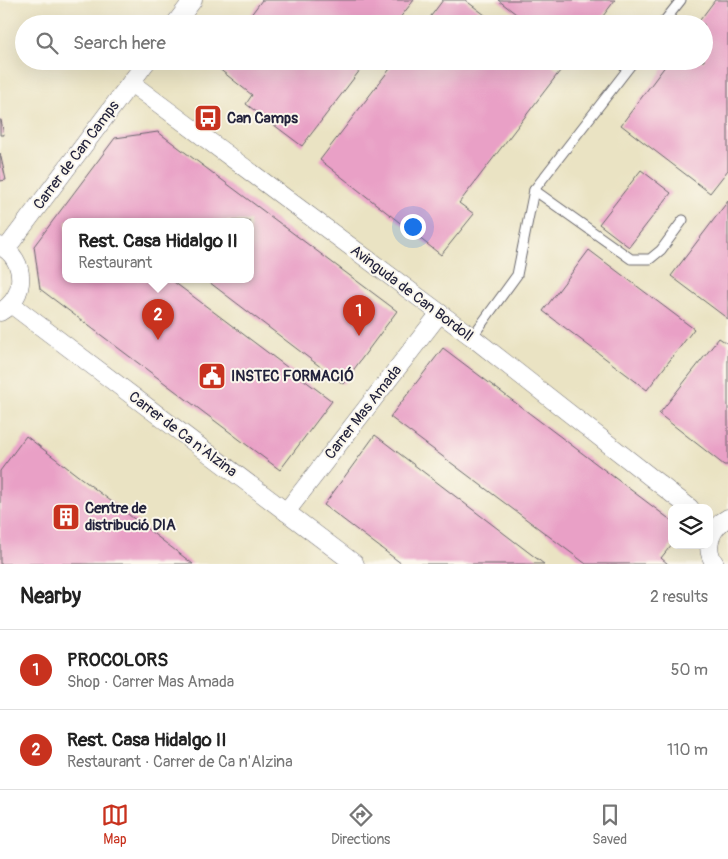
<!DOCTYPE html>
<meta charset="utf-8">
<style>
:root{--surface:#fff;--page:#f6f6f6;--text:#222;--muted:#767676;--line:#e0e0e0;--accent:#c8321e}
body{margin:0;font-family:Pangolin,sans-serif;background:var(--page);color:var(--text)}
.controls{position:absolute;right:15px;bottom:15px;display:grid;overflow:hidden;border-radius:10px;box-shadow:0 5px 20px #0002}
.controls button{width:45px;height:45px;display:grid;place-items:center;padding:0;border:0;border-bottom:1px solid var(--line);background:var(--surface);color:var(--text);font:25px sans-serif}
.you{position:absolute;left:412px;top:226px;width:18px;height:18px;margin:-12px;border:4px solid #fff;border-radius:50%;background:#1a73e8;box-shadow:0 0 0 8px #1a73e833}
.badge{display:grid;place-items:center;width:32px;height:32px;border-radius:50%;background:var(--accent);color:#fff;font-size:16px;font-weight:700}
.pin{position:absolute;translate:-50% -41px;filter:drop-shadow(0 1px 2px #0008)}
.pin::after{content:'';position:absolute;top:26px;width:18px;height:15px;background:inherit;clip-path:polygon(0 0,100% 0,50% 100%)}
.popup{position:absolute;left:62px;top:218px;width:192px;height:65px;box-sizing:border-box;display:grid;place-content:center;border-radius:10px;background:var(--surface);filter:drop-shadow(0 1px 4px #0005);font-size:16px;white-space:nowrap;color:var(--muted)}
.popup b{font-size:19px;color:var(--text)}
.popup::after{content:'';position:absolute;left:50%;top:100%;margin-left:-10px;border:10px solid transparent;border-top-color:var(--surface)}
.list{margin:0;padding:0;list-style:none}
h2{display:flex;justify-content:space-between;align-items:center;height:65px;margin:0;padding:0 20px;font-size:21px}
h2 small{font-size:16px;font-weight:400;color:var(--muted)}
.list li{display:grid;grid-template-columns:32px 1fr auto;gap:15px;align-items:center;box-sizing:border-box;height:80px;padding:0 20px;border-top:1px solid var(--line)}
.list b{display:block;font-size:19px;white-space:nowrap}
.list p{margin:0;font-size:16px;white-space:nowrap;color:var(--muted)}
.list em{font-size:16px;font-style:normal;color:var(--muted)}
.icon{flex:none;width:28px;height:28px;fill:none;stroke:currentColor;stroke-width:2;stroke-linecap:round;stroke-linejoin:round}
.map{position:relative;flex:none;width:728px;height:564px;overflow:hidden}
.search{position:absolute;background:var(--surface);box-shadow:0 5px 20px #0002;left:15px;right:15px;top:15px;height:55px;display:flex;align-items:center;gap:12px;box-sizing:border-box;padding:0 18px;border-radius:28px;color:var(--muted);font-size:19px}
.sheet{height:225px;background:var(--surface)}
nav{display:flex;justify-content:space-around;align-items:center;box-sizing:border-box;height:70px;border-top:1px solid var(--line);background:var(--surface);font-size:14px;color:var(--muted)}
nav a{display:grid;justify-items:center;gap:2px}
nav .on{color:var(--accent)}
.map>svg:first-child{display:block}
.building{fill:#e9a0c6}
.lines{fill:none;stroke-linecap:round;stroke-linejoin:round}
.service-casing{stroke:#68666b;stroke-width:11}
.minor-casing{stroke:#68666b;stroke-width:19}
.service{stroke:#fff;stroke-width:9}
.minor{stroke:#fff;stroke-width:18}
.labels{text-anchor:middle;stroke-width:4;stroke-linejoin:round;paint-order:stroke}
.poi-label{font-size:15px;font-weight:bold;fill:#22223b;stroke:#fbf7ec;text-anchor:start}
.street-label{font-size:15px;fill:#22223b;stroke:#fbf7ec}
</style>
<div class="map">
<svg width="728" height="564" viewBox="0 0 728 564">
<rect width="100%" height="100%" fill="#fbf7ec"/>
<filter id="ink" filterUnits="userSpaceOnUse"><feTurbulence type="fractalNoise" baseFrequency=".02" numOctaves="2"/><feDisplacementMap in="SourceGraphic" scale="10" xChannelSelector="R" yChannelSelector="G"/><feConvolveMatrix kernelMatrix="1 2 1 2 8 2 1 2 1" color-interpolation-filters="sRGB"/></filter>
<filter id="wash" filterUnits="userSpaceOnUse"><feTurbulence type="fractalNoise" baseFrequency=".0096" numOctaves="4" result="noise"/><feDisplacementMap in="SourceGraphic" scale="20" xChannelSelector="R" yChannelSelector="G"/><feGaussianBlur stdDeviation="1.12" result="paint"/><feColorMatrix in="noise" values="0 0 0 0 0 0 0 0 0 0 0 0 0 0 0 0 0 1.4 0 .05"/><feComposite in="paint" operator="in"/></filter>
<g filter="url(#wash)">
<rect width="100%" height="100%" fill="#eae3c3"/>
<g id="blocks">
<!-- building -->
<g class="building">
<polygon points="262,0 414,0 395,24 244,24"/>
<polygon points="443,0 465,0 497,24 425,24"/>
<polygon points="498,0 615,0 597,24 529,24"/>
<polygon points="715,0 728,0 728,170 710,193 621,125 669,61 704,61 704,24 697,24"/>
<polygon points="215,61 367,61 302,146 246,104 252,95 213,64"/>
<polygon points="396,61 547,61 560,71 459,203 474,214 441,255 320,160"/>
<polygon points="0,120 1,120 4,135 0,135"/>
<polygon points="158,132 397,311 343,384 205,279 250,279 250,221 66,221 66,279 170,279 332,401 280,470 40,289 34,246 115,138"/>
<polygon points="0,153 6,180 0,181"/>
<polygon points="641,170 671,193 629,247 599,224"/>
<polygon points="728,201 728,319 671,276"/>
<polygon points="589,250 694,329 647,390 543,311"/>
<polygon points="719,338 728,344 728,465 724,465 659,414"/>
<polygon points="443,348 672,521 672,544 661,558 668,564 586,564 390,417"/>
<polygon points="375,435 544,564 402,564 324,505"/>
<polygon points="26,436 193,564 0,564 0,471"/>
</g>
</g>
</g>
<g filter="url(#ink)">
<use href="#blocks" fill-opacity="0" stroke="#68666b" stroke-width="1"/>
<g class="lines">
<defs>
<g id="service">
<polyline points="662,24 681,0"/>
<polyline points="534,190 631,259 650,259 661,250 683,220"/>
<polyline points="472,337 517,275 534,190 634,61"/>
</g>
<g id="minor">
<polyline points="175,24 193,0"/>
<polyline points="131,83 472,337 690,508"/>
<path d="M0,246C27,259 27,298 0,312"/>
<polyline points="6,249 147,61"/>
<polyline points="11,304 355,564"/>
<polyline points="286,512 440,313"/>
<path d="M715,564C703,547 711,527 728,518"/>
</g>
</defs>
<!-- service casing -->
<use href="#service" class="service-casing"/>
<!-- minor casing -->
<use href="#minor" class="minor-casing"/>
<!-- service -->
<use href="#service" class="service"/>
<!-- minor -->
<use href="#minor" class="minor"/>
</g>
</g>
<!-- icons -->
<defs>
<symbol id="bus-square" viewBox="-11 -11 22 22"><rect x="-9" y="-9" width="18" height="18" rx="4" fill="#c8321e" stroke="#fbf7ec"/><path d="M-5-6H5V4H4V6H2V4H-2V6H-4V4H-5ZM-3.5-4V0h7V-4ZM-3.5 1.2v1.5H-2V1.2ZM2 1.2v1.5H3.5V1.2Z" fill="#fff"/></symbol>
<symbol id="civic-square" viewBox="-11 -11 22 22"><rect x="-9" y="-9" width="18" height="18" rx="4" fill="#c8321e" stroke="#fbf7ec"/><path d="M-.6-6.5H3V-4.5H.6V-3L4-1V1h2V6H-6V1h2V-1L-.6-3ZM-1.2 2.5V6h2.4V2.5Z" fill="#fff"/></symbol>
<symbol id="building-square" viewBox="-11 -11 22 22"><rect x="-9" y="-9" width="18" height="18" rx="4" fill="#c8321e" stroke="#fbf7ec"/><path d="M-4-6H4V6H1V3H-1V6H-4ZM-2.5-4.3h1.7v1.8h-1.7ZM.8-4.3h1.7v1.8H.8ZM-2.5-1h1.7V.8h-1.7ZM.8-1h1.7V.8H.8Z" fill="#fff"/></symbol>
</defs>
<g fill-rule="evenodd">
<use href="#bus-square" x="192" y="102" width="32" height="32"/>
<use href="#civic-square" x="196" y="360" width="32" height="32"/>
<use href="#building-square" x="50" y="501" width="32" height="32"/>
</g>
<g class="labels">
<!-- poi labels -->
<g class="poi-label">
<text x="227" y="123">Can Camps</text>
<text x="231" y="381">INSTEC FORMACIÓ</text>
<text x="85" y="513">Centre de<tspan x="85" dy="17">distribució DIA</tspan></text>
</g>
<!-- street labels -->
<g class="street-label">
<text transform="translate(76 155) rotate(-53)" y="5">Carrer de Can Camps</text>
<text transform="translate(412 293) rotate(37)" y="5">Avinguda de Can Bordoll</text>
<text transform="translate(363 412) rotate(-52)" y="5">Carrer Mas Amada</text>
<text transform="translate(183 434) rotate(37)" y="5">Carrer de Ca n'Alzina</text>
</g>
</g>
</svg>
<div class="controls">
<button><svg class="icon" aria-label="layers" viewBox="0 0 24 24"><path d="M12 4l9 5-9 5-9-5zM3 14l9 5 9-5"/></svg></button>
</div>
<div class="you"></div>
<div class="pin badge" style="left:359px;top:336px">1</div>
<div class="pin badge" style="left:158px;top:340px">2</div>
<div class="popup"><b>Rest. Casa Hidalgo II</b>Restaurant</div>
<div class="search"><svg class="icon" aria-label="search" viewBox="0 0 24 24"><circle cx="10" cy="10" r="6"/><path d="M15 15l6 6"/></svg>Search here</div>
</div>
<section class="sheet">
<h2>Nearby<small>2 results</small></h2>
<ul class="list">
<li><span class="badge">1</span><div><b>PROCOLORS</b><p>Shop · Carrer Mas Amada</p></div><em>50 m</em></li>
<li><span class="badge">2</span><div><b>Rest. Casa Hidalgo II</b><p>Restaurant · Carrer de Ca n'Alzina</p></div><em>110 m</em></li>
</ul>
</section>
<nav>
<a class="on"><svg class="icon" aria-label="map" viewBox="0 0 24 24"><path d="M3 6l6-2 6 2 6-2v14l-6 2-6-2-6 2zM9 4v14M15 6v14"/></svg>Map</a>
<a><svg class="icon" aria-label="directions" viewBox="0 0 24 24"><path d="M12 3l9 9-9 9-9-9zM9 14v-3h6M13 9l2 2-2 2"/></svg>Directions</a>
<a><svg class="icon" aria-label="saved" viewBox="0 0 24 24"><path d="M7 4h10v16l-5-4-5 4z"/></svg>Saved</a>
</nav>
